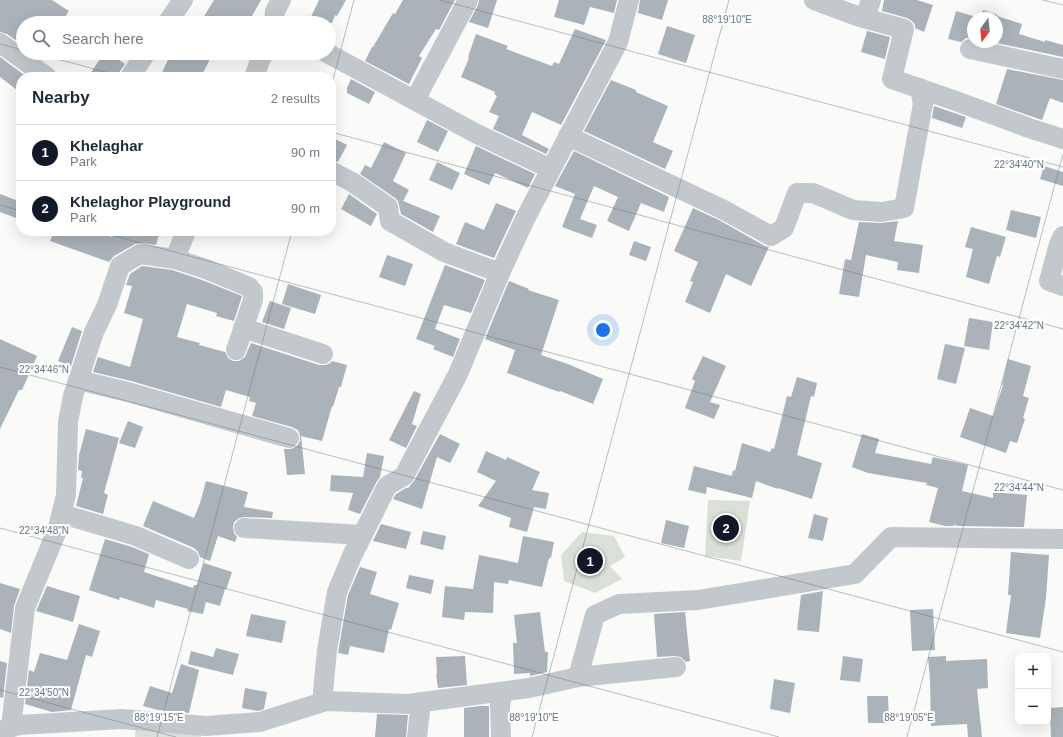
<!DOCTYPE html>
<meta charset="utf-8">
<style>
:root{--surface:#fff;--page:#f6f6f7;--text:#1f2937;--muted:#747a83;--line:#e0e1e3;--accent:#111827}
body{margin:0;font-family:Arial,sans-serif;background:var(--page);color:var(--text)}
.controls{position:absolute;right:12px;bottom:12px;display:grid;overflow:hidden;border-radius:8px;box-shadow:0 4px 16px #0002}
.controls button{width:36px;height:36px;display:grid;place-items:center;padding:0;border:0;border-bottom:1px solid var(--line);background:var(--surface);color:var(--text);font:20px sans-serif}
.compass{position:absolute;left:967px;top:12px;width:36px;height:36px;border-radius:50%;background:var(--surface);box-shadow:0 4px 16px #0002;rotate:195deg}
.you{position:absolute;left:603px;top:330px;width:14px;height:14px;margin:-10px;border:3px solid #fff;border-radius:50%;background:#1a73e8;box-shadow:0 0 0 6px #1a73e833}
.badge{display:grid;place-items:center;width:26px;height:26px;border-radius:50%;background:var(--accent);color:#fff;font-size:13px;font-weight:700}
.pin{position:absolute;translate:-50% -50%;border:2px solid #fff;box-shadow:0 1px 4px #0006}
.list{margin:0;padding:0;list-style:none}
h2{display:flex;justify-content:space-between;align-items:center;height:52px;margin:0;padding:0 16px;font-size:17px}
h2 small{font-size:13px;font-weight:400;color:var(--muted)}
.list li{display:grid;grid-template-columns:26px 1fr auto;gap:12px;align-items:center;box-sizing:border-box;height:56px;padding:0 16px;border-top:1px solid var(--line)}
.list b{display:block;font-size:15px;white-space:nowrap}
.list p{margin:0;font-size:13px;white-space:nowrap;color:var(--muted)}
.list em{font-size:13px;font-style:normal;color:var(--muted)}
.icon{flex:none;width:22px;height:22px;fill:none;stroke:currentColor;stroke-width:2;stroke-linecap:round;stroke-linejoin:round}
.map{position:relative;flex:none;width:1063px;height:737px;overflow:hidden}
.search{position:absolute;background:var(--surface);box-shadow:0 4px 16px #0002;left:16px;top:16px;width:320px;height:44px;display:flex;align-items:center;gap:10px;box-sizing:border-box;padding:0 14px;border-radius:22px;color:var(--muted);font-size:15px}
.panel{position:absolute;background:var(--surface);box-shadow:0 4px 16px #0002;left:16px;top:72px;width:320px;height:164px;border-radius:16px}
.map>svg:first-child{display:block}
.green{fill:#dadfd7}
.building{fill:#aab3b9}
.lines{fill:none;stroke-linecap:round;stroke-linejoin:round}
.minor{stroke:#c3c8cc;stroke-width:20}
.ticks{fill:none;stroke:#657683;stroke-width:1;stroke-opacity:0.45}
.ticks-label{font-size:10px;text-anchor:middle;fill:#657683;stroke:#fff;stroke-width:4;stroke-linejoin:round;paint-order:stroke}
</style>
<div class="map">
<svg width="1063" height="737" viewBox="0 0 1063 737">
<rect width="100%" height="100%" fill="#fafaf8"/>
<!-- green -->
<g class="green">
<polygon points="708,500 750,501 741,561 705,556"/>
<polygon points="582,532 614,536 625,557 610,566 622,579 595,593 564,581 561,555"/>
<polygon points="136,720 200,725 201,737 135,737"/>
</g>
<!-- building -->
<g class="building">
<polygon points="0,0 52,0 69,11 61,23 23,23 23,45 7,34 0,32"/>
<polygon points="214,0 261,0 248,23 200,23"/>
<polygon points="319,0 346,0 337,16 335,15 332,23 308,23"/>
<polygon points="403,0 455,0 439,30 436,29 419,56 422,58 409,84 365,61 372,47 373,47 393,13 395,14"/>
<polygon points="479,0 497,0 488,28 469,22 478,5"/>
<polygon points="559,0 617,0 614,13 590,7 584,25 554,17"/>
<polygon points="640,0 668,0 662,20 638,13"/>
<polygon points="884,0 917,0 933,5 924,32 915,28 915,25 912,21 907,18 882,11"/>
<polygon points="983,10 998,15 997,16 1022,24 1019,34 1045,42 1045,40 1063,45 1063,57 992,42 997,42 997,18 980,18"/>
<polygon points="956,11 980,18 973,18 973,38 966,38 961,42 948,39"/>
<polygon points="667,26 695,35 686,63 658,54"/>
<polygon points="575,29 606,40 561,125 532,112 522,135 549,149 546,154 493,129 499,116 489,112 497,96 494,94 495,92 461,77 469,58 468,57 476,34 508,46 506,49 552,66 554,62 559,64"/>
<polygon points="867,31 890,37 885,59 861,52"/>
<polygon points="104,53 108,53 125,64 120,71 119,77 88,77"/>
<polygon points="171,53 213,53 201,77 160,77"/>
<polygon points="0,57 27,77 21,77 21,93 0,77"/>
<polygon points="1007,69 1063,80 1063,103 1050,98 1042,120 996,104"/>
<polygon points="351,79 375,92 369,104 347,93 347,88"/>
<polygon points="611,80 636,90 636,92 668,106 653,142 673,151 665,169 584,131"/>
<polygon points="934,106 966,117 962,128 932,118"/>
<polygon points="427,120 448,131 438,152 417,142"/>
<polygon points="331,137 347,145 338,162 331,160"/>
<polygon points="384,142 406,153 393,181 409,190 403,201 440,216 433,232 401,214 399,205 398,201 395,198 360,174 365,165 371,168"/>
<polygon points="476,146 535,174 528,188 495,173 489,185 464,174"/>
<polygon points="574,151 669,197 664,212 641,203 629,231 607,221 618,197 594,186 580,219 597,225 592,238 562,227 575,194 555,186"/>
<polygon points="437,162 460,173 452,190 429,180"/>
<polygon points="1044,166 1063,172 1063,186 1040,179"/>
<polygon points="0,194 21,202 21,220 0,212"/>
<polygon points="349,194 377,214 371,226 341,209"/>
<polygon points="496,203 516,211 494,258 456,244 465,222 484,230"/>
<polygon points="693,208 719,220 765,246 769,247 751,286 726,274 710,313 685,302 693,282 690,281 698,262 674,251"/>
<polygon points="1011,210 1041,217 1036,238 1006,230"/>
<polygon points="898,221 894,241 923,245 919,273 897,270 898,262 866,255 859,297 839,294 845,259 851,260 859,222 881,223"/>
<polygon points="971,227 1006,237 1000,257 997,256 989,284 966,277 973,249 965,247"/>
<polygon points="54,231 94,231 112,237 113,231 160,231 156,245 142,243 135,244 114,256 109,262 50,241"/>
<polygon points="634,241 651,247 646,261 629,255"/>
<polygon points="387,255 413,264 405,286 379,277"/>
<polygon points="445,265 485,280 471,313 444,305 435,329 460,339 453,357 433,349 435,346 416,339"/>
<polygon points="142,266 172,270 202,280 242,296 234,321 216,316 217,313 187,304 177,337 200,343 199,345 225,352 228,358 233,361 239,361 245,357 251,343 319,365 326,365 330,363 332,361 347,365 341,387 339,387 333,407 332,406 322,441 301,436 305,474 287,475 284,449 291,449 297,446 300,441 300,435 298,430 292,427 252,416 256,403 249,401 250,397 226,390 221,407 131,381 93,372 98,357 130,367 143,319 124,313 132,286 126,285 130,274"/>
<polygon points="509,281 529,289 528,290 559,300 541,355 568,364 603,379 593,404 560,391 559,392 507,373 515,350 485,339"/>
<polygon points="288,284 321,295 315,314 282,304"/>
<polygon points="270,301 291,308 284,329 262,322"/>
<polygon points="969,318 993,322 989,350 964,346"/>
<polygon points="72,327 82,331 71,366 58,361"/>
<polygon points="0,339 37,356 22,390 19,390 0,429"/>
<polygon points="945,344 965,348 956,384 937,379"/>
<polygon points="703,356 726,366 710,402 720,405 714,419 685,408 695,381 692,379"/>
<polygon points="1008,359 1031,366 1023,396 1029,398 1023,418 1025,419 1017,443 1010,441 1006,453 960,437 970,408 993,416 1003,385 1002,385"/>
<polygon points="797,377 817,383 814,397 811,396 797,455 822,463 812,499 778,488 778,489 756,481 752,498 707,487 706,494 688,490 694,466 732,476 733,470 735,471 742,443 770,452 772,448 774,449 787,396 791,397"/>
<polygon points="414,391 421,394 412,424 417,426 406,448 389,440"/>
<polygon points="128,421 143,427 135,448 119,443"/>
<polygon points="86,429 119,438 104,493 108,495 103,514 76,506 83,478 81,478 82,471 78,470 79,455"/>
<polygon points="440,434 460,444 450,463 437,457 422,509 393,499 396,494 406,488 408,488 414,481"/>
<polygon points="862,434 879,439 875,453 931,464 933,457 968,465 962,491 993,498 993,492 1027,495 1024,527 959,526 954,525 953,526 945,526 929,522 938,488 926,485 927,483 868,473 852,467"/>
<polygon points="486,451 506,460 507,457 540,472 532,490 549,493 546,509 534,507 527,532 509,527 511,518 478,506 496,481 477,472"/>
<polygon points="367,453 384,456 380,477 377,481 360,514 348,510 353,493 330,491 331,475 363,477"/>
<polygon points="206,481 248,492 244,507 273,512 272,518 245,517 239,518 234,522 233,527 234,533 237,537 235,542 218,536 210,561 200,557 198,552 194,548 143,526 153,501 194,518 200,503"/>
<polygon points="814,514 828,518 823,541 808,538"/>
<polygon points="666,520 689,526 684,548 661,543"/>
<polygon points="381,524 411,532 406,549 373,541"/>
<polygon points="423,531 446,536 443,550 420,544"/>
<polygon points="523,536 554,542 551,558 549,558 542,587 509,580 508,584 494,582 493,613 465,612 464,620 442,617 445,586 473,589 479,555 518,563"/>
<polygon points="105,539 132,547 149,554 144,572 193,588 194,585 197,585 204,563 232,572 226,590 225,589 220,606 206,602 203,614 187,611 188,609 156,600 154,608 120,597 119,600 89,590"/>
<polygon points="1011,552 1049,555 1046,598 1040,638 1006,633 1011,595 1008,595"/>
<polygon points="360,567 377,572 370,594 399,603 391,630 389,629 384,653 350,646 348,655 338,653 348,595"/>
<polygon points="409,575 434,580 431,594 406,588"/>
<polygon points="0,583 20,589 14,606 11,633 0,629"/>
<polygon points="47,586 80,596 73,622 36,611"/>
<polygon points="823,591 819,632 797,630 801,595"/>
<polygon points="933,609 935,650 912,651 910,610"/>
<polygon points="540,612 545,652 548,652 547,672 530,676 530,673 514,674 513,643 517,643 514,615"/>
<polygon points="685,612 690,661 686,662 681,657 675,656 657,657 654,614"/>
<polygon points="251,614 286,621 282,643 246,636"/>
<polygon points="79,624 100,631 92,657 86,655 71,710 52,712 25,704 29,670 34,672 40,653 67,660"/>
<polygon points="216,648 239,654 233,675 188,664 191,651 213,657"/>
<polygon points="465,656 467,685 438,688 436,674 437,674 436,657"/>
<polygon points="843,656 863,659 860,682 840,680"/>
<polygon points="946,656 946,661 987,659 988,688 977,689 982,737 968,737 967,724 931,726 930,681 928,657"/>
<polygon points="0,661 7,663 3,698 0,697"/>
<polygon points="181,664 199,670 189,713 158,710 143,706 150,686 172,693"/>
<polygon points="774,679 795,683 790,713 770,709"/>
<polygon points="245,688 267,692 264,709 258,711 242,708"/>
<polygon points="867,696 888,696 889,723 868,723"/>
<polygon points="480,706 489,706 489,737 464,737 464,708"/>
<polygon points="1063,707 1063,737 1051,737 1050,708"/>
<polygon points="377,714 408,715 406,737 375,737"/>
</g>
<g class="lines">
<!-- minor -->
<g class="minor">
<polyline points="814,0 860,17 904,29 892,79 953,100 1029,128 1063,139"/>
<polyline points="865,18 871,0"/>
<polyline points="167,23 183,0"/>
<polyline points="274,23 275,11 281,0"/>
<polyline points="0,43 47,77"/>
<polyline points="970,49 1063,69"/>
<polyline points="327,53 477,134 551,169"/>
<polyline points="130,77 146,53"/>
<polyline points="254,77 263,53"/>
<polyline points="415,100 468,0"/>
<polyline points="568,136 724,210 771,236 784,228 797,193 813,193 853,210 882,212 904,208 923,104 920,88"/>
<polyline points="331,171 352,182 388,207 390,221 444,252 500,273"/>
<polyline points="1063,236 1059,244 1049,281 1063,286"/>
<polyline points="175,259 206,269 249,287 253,292 253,300 236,350"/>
<polyline points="243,328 323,354"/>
<polyline points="78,380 128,392 289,438"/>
<polyline points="62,514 136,536 189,559"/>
<polyline points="244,528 362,535"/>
<polyline points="578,677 595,615 619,604 698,600 855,574 891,537 1063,539"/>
<polyline points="326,701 323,692 327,650 337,592 352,556 387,486 404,476 458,374 500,273 526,217 618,42 629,0"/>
<polyline points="11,727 25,608 58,528 66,495 68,422 73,396 94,332 107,305 120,266 140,254 175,259 186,231"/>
<polyline points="0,731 19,725 122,719 206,726 260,722 326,701 408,704 529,688 578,677 676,667"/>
<polyline points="417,737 421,702"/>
<polyline points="501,737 500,706 502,692"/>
</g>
</g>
<!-- ticks -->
<path class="ticks" d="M440,0L1063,167M1043,0L1063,5M0,44L23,50M35,53L124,77M331,87L354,0M331,132L1063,329M0,205L21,211M96,231L1063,490M0,367L1063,652M0,528L779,737M0,690L176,737M157,737L292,231M532,737L729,0M907,737L1063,154"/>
<g class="ticks-label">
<text x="727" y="23">88°19'10"E</text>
<text x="1019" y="168">22°34'40"N</text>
<text x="1019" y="329">22°34'42"N</text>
<text x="44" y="373">22°34'46"N</text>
<text x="1019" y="491">22°34'44"N</text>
<text x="44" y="534">22°34'48"N</text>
<text x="44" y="696">22°34'50"N</text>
<text x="159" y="721">88°19'15"E</text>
<text x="534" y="721">88°19'10"E</text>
<text x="909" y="721">88°19'05"E</text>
</g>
</svg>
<div class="controls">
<button>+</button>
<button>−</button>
</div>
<svg class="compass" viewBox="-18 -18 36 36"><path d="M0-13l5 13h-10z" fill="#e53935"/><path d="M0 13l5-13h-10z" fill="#747a83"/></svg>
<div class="you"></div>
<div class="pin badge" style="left:590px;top:561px">1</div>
<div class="pin badge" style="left:726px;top:528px">2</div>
<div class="search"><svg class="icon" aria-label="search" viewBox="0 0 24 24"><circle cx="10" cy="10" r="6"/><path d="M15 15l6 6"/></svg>Search here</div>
<section class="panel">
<h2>Nearby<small>2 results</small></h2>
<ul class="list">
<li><span class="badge">1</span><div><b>Khelaghar</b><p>Park</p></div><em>90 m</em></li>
<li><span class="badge">2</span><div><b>Khelaghor Playground</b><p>Park</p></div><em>90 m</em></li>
</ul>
</section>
</div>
